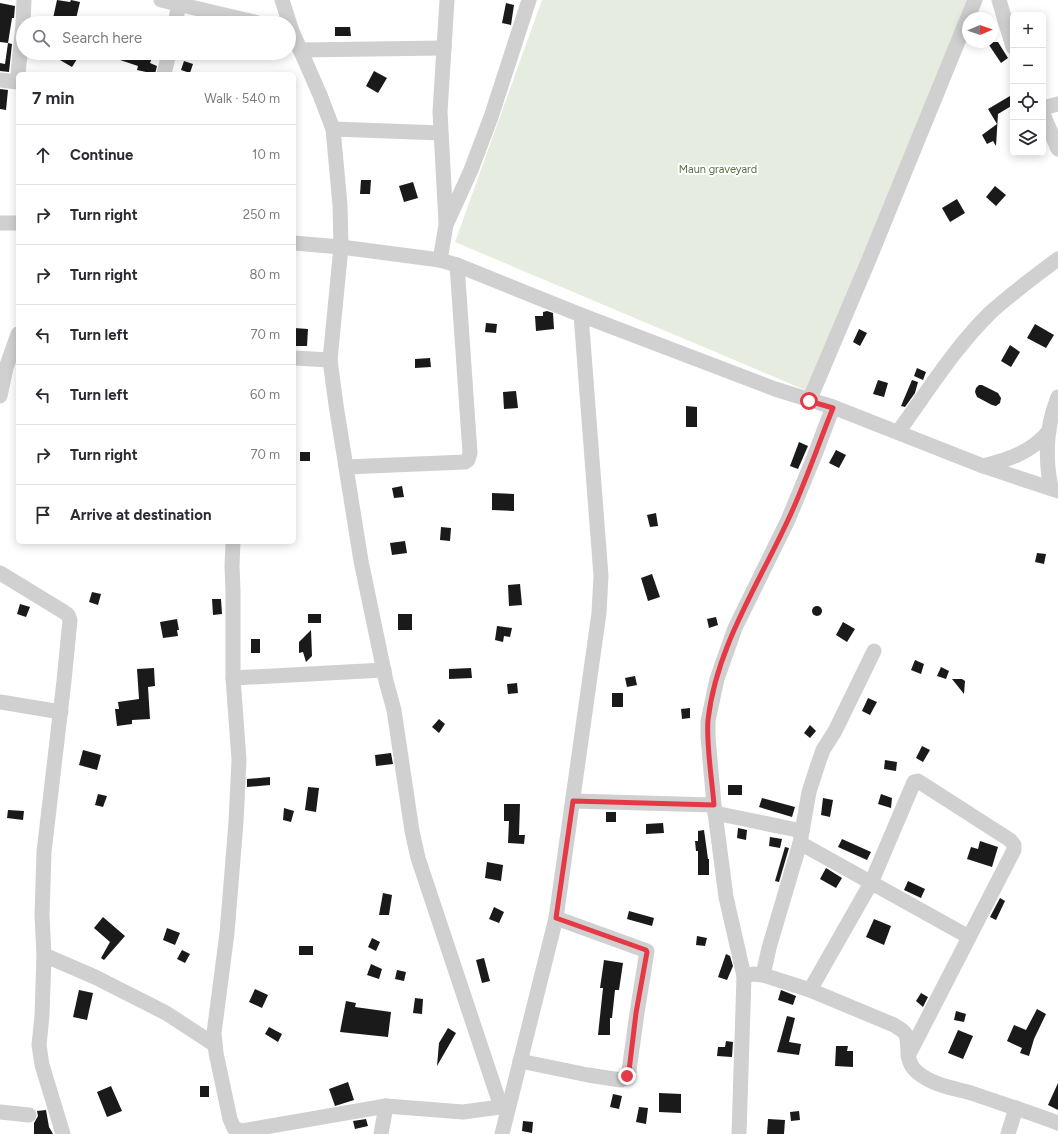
<!DOCTYPE html>
<meta charset="utf-8">
<style>
:root{--surface:#fff;--page:#f2f2f3;--text:#2b2b33;--muted:#7c7c81;--line:#e1e1e2}
body{margin:0;font-family:Figtree,sans-serif;background:var(--page);color:var(--text)}
.controls{position:absolute;right:12px;top:12px;display:grid;overflow:hidden;border-radius:6px;box-shadow:0 2px 10px #0003}
.controls button{width:36px;height:36px;display:grid;place-items:center;padding:0;border:0;border-bottom:1px solid var(--line);background:var(--surface);color:var(--text);font:20px sans-serif}
.compass{position:absolute;left:962px;top:12px;width:36px;height:36px;border-radius:50%;background:var(--surface);box-shadow:0 2px 10px #0003;rotate:88deg}
.stop{position:absolute;width:12px;height:12px;margin:-9px;border:3px solid #e63946;border-radius:50%;background:#fff}
.stop.end{background:#e63946;border-color:#fff;box-shadow:0 1px 4px #0008}
.list{margin:0;padding:0;list-style:none}
h2{display:flex;justify-content:space-between;align-items:center;height:52px;margin:0;padding:0 16px;font-size:17px}
h2 small{font-size:13px;font-weight:400;color:var(--muted)}
.list li{display:grid;grid-template-columns:26px 1fr auto;gap:12px;align-items:center;box-sizing:border-box;height:60px;padding:0 16px;border-top:1px solid var(--line)}
.list b{display:block;font-size:15px;white-space:nowrap}
.list em{font-size:13px;font-style:normal;color:var(--muted)}
.icon{flex:none;width:22px;height:22px;fill:none;stroke:currentColor;stroke-width:2;stroke-linecap:round;stroke-linejoin:round}
.map{position:relative;flex:none;width:1058px;height:1134px;overflow:hidden}
.search{position:absolute;background:var(--surface);box-shadow:0 2px 10px #0003;left:16px;top:16px;width:280px;height:44px;display:flex;align-items:center;gap:10px;box-sizing:border-box;padding:0 14px;border-radius:22px;color:var(--muted);font-size:15px}
.panel{position:absolute;background:var(--surface);box-shadow:0 2px 10px #0003;left:16px;top:72px;width:280px;height:472px;border-radius:6px}
.map>svg:first-child{display:block}
.green{fill:#e6ecdf}
.building{fill:#1a1a1a}
.lines{fill:none;stroke-linecap:round;stroke-linejoin:round}
.minor{stroke:#d0d0d0;stroke-width:15}
.route{stroke:#e63946;stroke-width:5}
.labels{text-anchor:middle;stroke-width:4;stroke-linejoin:round;paint-order:stroke}
.park-label{font-size:11px;fill:#56703f;stroke:#fff}
</style>
<div class="map">
<svg width="1058" height="1134" viewBox="0 0 1058 1134">
<rect width="100%" height="100%" fill="#fff"/>
<!-- green -->
<polygon class="green" points="542,0 972,0 810,392 455,242"/>
<!-- building -->
<g class="building">
<polygon points="57,0 70,2 71,0 80,2 75,23 52,23"/>
<polygon points="0,3 15,6 14,18 12,18 8,43 0,42"/>
<polygon points="506,3 514,5 511,25 502,23"/>
<polygon points="335,27 350,27 351,36 335,36"/>
<polygon points="987,42 998,42 1008,58 1001,63"/>
<polygon points="8,43 12,44 9,72 0,71 0,63 5,64"/>
<polygon points="48,53 67,53 77,59 72,67"/>
<polygon points="123,53 154,53 150,63 157,66 155,74 137,70 138,66 120,60"/>
<polygon points="184,61 193,64 190,73 181,70"/>
<polygon points="374,71 387,78 378,93 366,86"/>
<polygon points="0,89 8,90 6,110 0,109"/>
<polygon points="1010,96 1013,100 1013,105 998,114 996,146 993,141 987,144 982,135 997,124 988,109"/>
<polygon points="361,180 371,180 370,194 360,194"/>
<polygon points="413,182 418,198 404,202 399,186"/>
<polygon points="995,186 1006,195 996,206 986,197"/>
<polygon points="957,199 965,213 950,222 942,208"/>
<polygon points="547,311 553,313 554,329 536,331 535,316 543,316 543,312"/>
<polygon points="486,323 497,324 496,333 485,332"/>
<polygon points="1035,324 1054,335 1046,348 1027,338"/>
<polygon points="294,328 308,329 307,346 294,346"/>
<polygon points="859,329 867,333 860,346 853,342"/>
<polygon points="1010,345 1020,352 1011,367 1001,361"/>
<polygon points="430,358 431,367 415,368 415,359"/>
<polygon points="917,368 926,372 923,380 914,376"/>
<polygon points="878,380 888,383 884,397 873,394"/>
<polygon points="912,380 918,382 915,393 905,407 901,406"/>
<polygon points="979,385 982,385 998,393 1001,398 1000,403 996,406 992,405 977,397 975,392 976,388"/>
<polygon points="516,391 518,408 504,409 503,392"/>
<polygon points="686,406 697,407 697,427 686,427"/>
<polygon points="799,442 808,446 798,469 790,466"/>
<polygon points="836,450 846,455 839,468 829,463"/>
<rect x="300" y="452" width="10" height="9"/>
<polygon points="402,486 404,497 394,498 392,488"/>
<polygon points="492,493 514,494 514,511 492,510"/>
<polygon points="656,513 658,526 650,527 647,515"/>
<polygon points="441,527 451,528 450,541 440,540"/>
<polygon points="405,541 407,553 392,555 390,543"/>
<polygon points="1037,553 1046,554 1044,564 1035,562"/>
<polygon points="652,574 660,597 648,601 641,578"/>
<polygon points="520,584 522,605 509,606 508,585"/>
<polygon points="92,592 101,594 98,605 89,602"/>
<polygon points="212,599 221,599 222,614 213,615"/>
<polygon points="20,604 30,607 26,617 17,614"/>
<circle cx="817" cy="611" r="5"/>
<rect x="308" y="614" width="13" height="9"/>
<rect x="398" y="614" width="14" height="16"/>
<polygon points="716,617 718,625 709,628 707,619"/>
<polygon points="177,619 179,630 177,630 178,636 163,638 160,622"/>
<polygon points="843,622 855,629 847,642 836,635"/>
<polygon points="497,626 512,628 510,637 504,636 503,642 495,640"/>
<polygon points="311,630 312,656 306,662 303,652 299,653 299,642"/>
<rect x="251" y="639" width="9" height="14"/>
<polygon points="915,660 924,664 921,674 911,670"/>
<polygon points="941,667 949,671 946,679 937,676"/>
<polygon points="154,668 155,686 148,687 150,719 132,720 132,724 117,726 115,709 119,709 118,702 139,699 137,669"/>
<polygon points="471,668 472,678 449,679 449,669"/>
<polygon points="635,676 637,685 627,687 625,678"/>
<polygon points="952,679 962,679 965,681 964,694"/>
<polygon points="517,683 518,693 508,694 507,684"/>
<rect x="612" y="693" width="11" height="14"/>
<polygon points="868,698 877,702 870,715 862,711"/>
<polygon points="690,708 690,718 682,719 681,709"/>
<polygon points="439,719 445,724 439,733 432,727"/>
<polygon points="810,725 816,731 810,738 804,733"/>
<polygon points="922,746 930,750 923,762 916,758"/>
<polygon points="83,750 101,755 97,770 79,765"/>
<polygon points="391,753 393,764 376,766 375,755"/>
<polygon points="885,760 897,762 896,771 884,769"/>
<polygon points="270,777 270,785 247,787 247,779"/>
<rect x="728" y="785" width="14" height="10"/>
<polygon points="308,787 319,788 316,812 305,810"/>
<polygon points="98,794 107,796 103,807 95,805"/>
<polygon points="881,794 892,798 891,808 878,804"/>
<polygon points="762,798 795,807 792,817 759,807"/>
<polygon points="823,798 833,800 830,817 821,815"/>
<polygon points="504,804 520,804 519,835 525,835 524,844 508,843 509,821 504,821"/>
<polygon points="284,808 294,811 291,822 283,820"/>
<polygon points="8,810 24,811 23,820 7,818"/>
<rect x="606" y="812" width="10" height="10"/>
<polygon points="663,823 664,833 646,834 646,824"/>
<polygon points="738,828 747,830 746,840 737,838"/>
<polygon points="704,830 708,859 709,859 709,875 698,875 698,851 696,851 695,841 698,841 698,831"/>
<polygon points="770,837 782,839 780,848 769,846"/>
<polygon points="842,839 871,852 867,860 838,847"/>
<polygon points="980,841 998,847 992,867 967,859 971,847 978,849"/>
<polygon points="785,847 789,848 779,882 775,881"/>
<polygon points="487,862 503,865 501,881 485,878"/>
<polygon points="826,868 842,878 836,888 820,879"/>
<polygon points="908,881 925,889 921,898 904,890"/>
<polygon points="383,893 392,895 389,915 379,915"/>
<polygon points="1000,898 1005,901 996,920 990,917"/>
<polygon points="494,907 504,912 499,923 489,919"/>
<polygon points="629,911 654,918 652,926 627,919"/>
<polygon points="103,917 125,936 104,960 101,958 110,942 94,928"/>
<polygon points="874,919 891,926 884,945 866,937"/>
<polygon points="167,928 180,933 175,945 163,940"/>
<polygon points="697,936 707,938 705,946 696,945"/>
<polygon points="372,938 380,942 376,951 368,947"/>
<rect x="299" y="946" width="14" height="9"/>
<polygon points="182,950 190,954 185,963 177,959"/>
<polygon points="726,954 730,956 733,966 727,980 718,977"/>
<polygon points="484,958 490,981 482,983 476,960"/>
<polygon points="604,960 623,963 619,990 615,990 612,1018 610,1018 610,1035 598,1035 603,988 600,988"/>
<polygon points="371,964 382,969 379,979 367,975"/>
<polygon points="397,970 406,972 404,981 395,979"/>
<polygon points="255,989 268,995 262,1008 249,1002"/>
<polygon points="79,990 93,993 87,1020 73,1017"/>
<polygon points="781,990 796,996 793,1005 778,1000"/>
<polygon points="921,993 928,997 923,1007 916,1001"/>
<polygon points="415,998 423,999 422,1014 413,1013"/>
<polygon points="346,1001 356,1003 355,1007 391,1012 388,1037 340,1032"/>
<polygon points="1037,1009 1046,1014 1034,1039 1029,1056 1020,1053 1022,1048 1007,1041 1014,1025 1026,1030"/>
<polygon points="956,1011 966,1014 964,1022 954,1020"/>
<polygon points="787,1016 795,1018 789,1042 801,1044 799,1055 777,1052"/>
<polygon points="269,1027 282,1034 278,1042 265,1034"/>
<polygon points="448,1028 456,1033 437,1066 439,1043"/>
<polygon points="958,1030 973,1036 963,1059 948,1053"/>
<polygon points="726,1041 733,1042 732,1057 717,1056 718,1047 725,1047"/>
<polygon points="836,1046 848,1046 847,1051 853,1051 853,1067 835,1066"/>
<polygon points="348,1082 354,1100 335,1106 329,1089"/>
<polygon points="1058,1083 1058,1110 1048,1105"/>
<polygon points="111,1086 122,1111 107,1117 97,1092"/>
<rect x="200" y="1086" width="9" height="11"/>
<polygon points="659,1093 681,1094 681,1113 659,1112"/>
<polygon points="613,1094 622,1096 619,1109 610,1107"/>
<polygon points="639,1107 648,1108 646,1124 636,1122"/>
<polygon points="46,1110 49,1127 53,1134 34,1134 34,1123 38,1116 37,1111"/>
<polygon points="799,1111 800,1120 791,1121 790,1112"/>
<polygon points="366,1119 368,1126 355,1129 353,1121"/>
<polygon points="768,1119 785,1120 784,1134 767,1134"/>
<polygon points="523,1121 533,1122 532,1133 522,1131"/>
</g>
<g class="lines">
<!-- minor -->
<g class="minor">
<polyline points="161,0 258,23"/>
<polyline points="282,0 292,31 320,95 333,129 340,205 341,247 330,360 336,405 361,561 386,681 394,710 412,831 418,858 501,1107"/>
<polyline points="999,0 1013,47"/>
<polyline points="23,23 24,0"/>
<polyline points="175,23 179,4"/>
<polyline points="300,50 444,48"/>
<polyline points="18,74 23,24"/>
<polyline points="164,74 169,53"/>
<polyline points="0,80 17,82"/>
<polyline points="1043,108 1058,104"/>
<polyline points="1043,114 1058,149"/>
<polyline points="333,129 441,133"/>
<polyline points="0,223 18,223"/>
<polyline points="446,223 440,112 447,0"/>
<polyline points="294,243 341,247 440,260 457,265 581,315 775,389 833,407 983,466 1058,491"/>
<polyline points="440,260 446,225 471,170 491,117 529,0"/>
<polyline points="294,358 330,360"/>
<polyline points="0,396 6,368 18,334"/>
<polyline points="809,401 870,257 975,0"/>
<path d="M898,432C928,391 955,347 991,312C1012,293 1035,276 1058,259"/>
<path d="M983,466C1008,460 1032,452 1049,431"/>
<polyline points="346,467 465,462 468,460 470,453 457,265"/>
<path d="M1051,488C1045,458 1046,426 1058,397"/>
<polyline points="233,542 232,566 233,590 233,678 239,760 236,822 227,933 214,1033 216,1053 230,1119 234,1128 242,1131 386,1106 463,1112 508,1106"/>
<polyline points="0,573 64,612 68,615 70,620 64,681 44,852 42,915 44,955 42,1016 39,1045 42,1065 63,1134"/>
<polyline points="233,678 384,670"/>
<polyline points="0,702 61,712"/>
<polyline points="573,801 714,805"/>
<polyline points="715,813 802,831"/>
<polyline points="800,843 969,937"/>
<polyline points="44,955 95,977 166,1013 215,1045"/>
<polyline points="763,975 769,948 800,843 809,792 818,764 823,750 835,731 874,651"/>
<path d="M744,976L753,974L763,975L810,990L894,1025C898,1028 904,1030 906,1035C910,1047 904,1061 917,1072C932,1085 953,1088 971,1093C1000,1103 1029,1112 1058,1123"/>
<polyline points="810,990 871,883 914,782 918,781 1010,840 1014,845 1014,850 908,1056"/>
<polyline points="520,1061 588,1075 621,1080 627,1076 629,1071 637,1013 647,951 556,918"/>
<polyline points="0,1112 29,1115"/>
<polyline points="381,1134 386,1106"/>
<polyline points="502,1134 556,918 599,613 601,576 581,315"/>
<polyline points="739,1134 744,976 726,897 714,805 708,737 708,721 717,679 735,628 788,520 814,457 833,407"/>
<polyline points="1008,1134 1016,1108"/>
</g>
</g>
<g class="lines">
<!-- route -->
<path class="route" d="M627,1076L629,1071L636,1013L647,952L646,950L556,918L573,801L714,805C712,779 706,745 708,720C716,648 758,585 788,520C805,484 818,445 833,408L809,401"/>
</g>
<g class="labels">
<!-- park labels -->
<g class="park-label">
<text x="718" y="173">Maun graveyard</text>
</g>
</g>
</svg>
<div class="controls">
<button>+</button>
<button>−</button>
<button><svg class="icon" aria-label="locate" viewBox="0 0 24 24"><circle cx="12" cy="12" r="6"/><path d="M12 2v4M12 18v4M2 12h4M18 12h4"/></svg></button>
<button><svg class="icon" aria-label="layers" viewBox="0 0 24 24"><path d="M12 4l9 5-9 5-9-5zM3 14l9 5 9-5"/></svg></button>
</div>
<svg class="compass" viewBox="-18 -18 36 36"><path d="M0-13l5 13h-10z" fill="#e53935"/><path d="M0 13l5-13h-10z" fill="#7c7c81"/></svg>
<div class="stop" style="left:809px;top:401px"></div>
<div class="stop end" style="left:627px;top:1076px"></div>
<div class="search"><svg class="icon" aria-label="search" viewBox="0 0 24 24"><circle cx="10" cy="10" r="6"/><path d="M15 15l6 6"/></svg>Search here</div>
<section class="panel">
<h2>7 min<small>Walk · 540 m</small></h2>
<ul class="list">
<li><svg class="icon" aria-label="ahead" viewBox="0 0 24 24"><path d="M12 20V5M6 11l6-6 6 6"/></svg><div><b>Continue</b></div><em>10 m</em></li>
<li><svg class="icon" aria-label="right" viewBox="0 0 24 24"><path d="M7 20v-9h11M14 6l5 5-5 5"/></svg><div><b>Turn right</b></div><em>250 m</em></li>
<li><svg class="icon" aria-label="right" viewBox="0 0 24 24"><path d="M7 20v-9h11M14 6l5 5-5 5"/></svg><div><b>Turn right</b></div><em>80 m</em></li>
<li><svg class="icon" aria-label="left" viewBox="0 0 24 24"><path d="M17 20v-9H6M10 6l-5 5 5 5"/></svg><div><b>Turn left</b></div><em>70 m</em></li>
<li><svg class="icon" aria-label="left" viewBox="0 0 24 24"><path d="M17 20v-9H6M10 6l-5 5 5 5"/></svg><div><b>Turn left</b></div><em>60 m</em></li>
<li><svg class="icon" aria-label="right" viewBox="0 0 24 24"><path d="M7 20v-9h11M14 6l5 5-5 5"/></svg><div><b>Turn right</b></div><em>70 m</em></li>
<li><svg class="icon" aria-label="arrive" viewBox="0 0 24 24"><path d="M6 21V4h12l-3 4 3 4H6"/></svg><div><b>Arrive at destination</b></div></li>
</ul>
</section>
</div>
